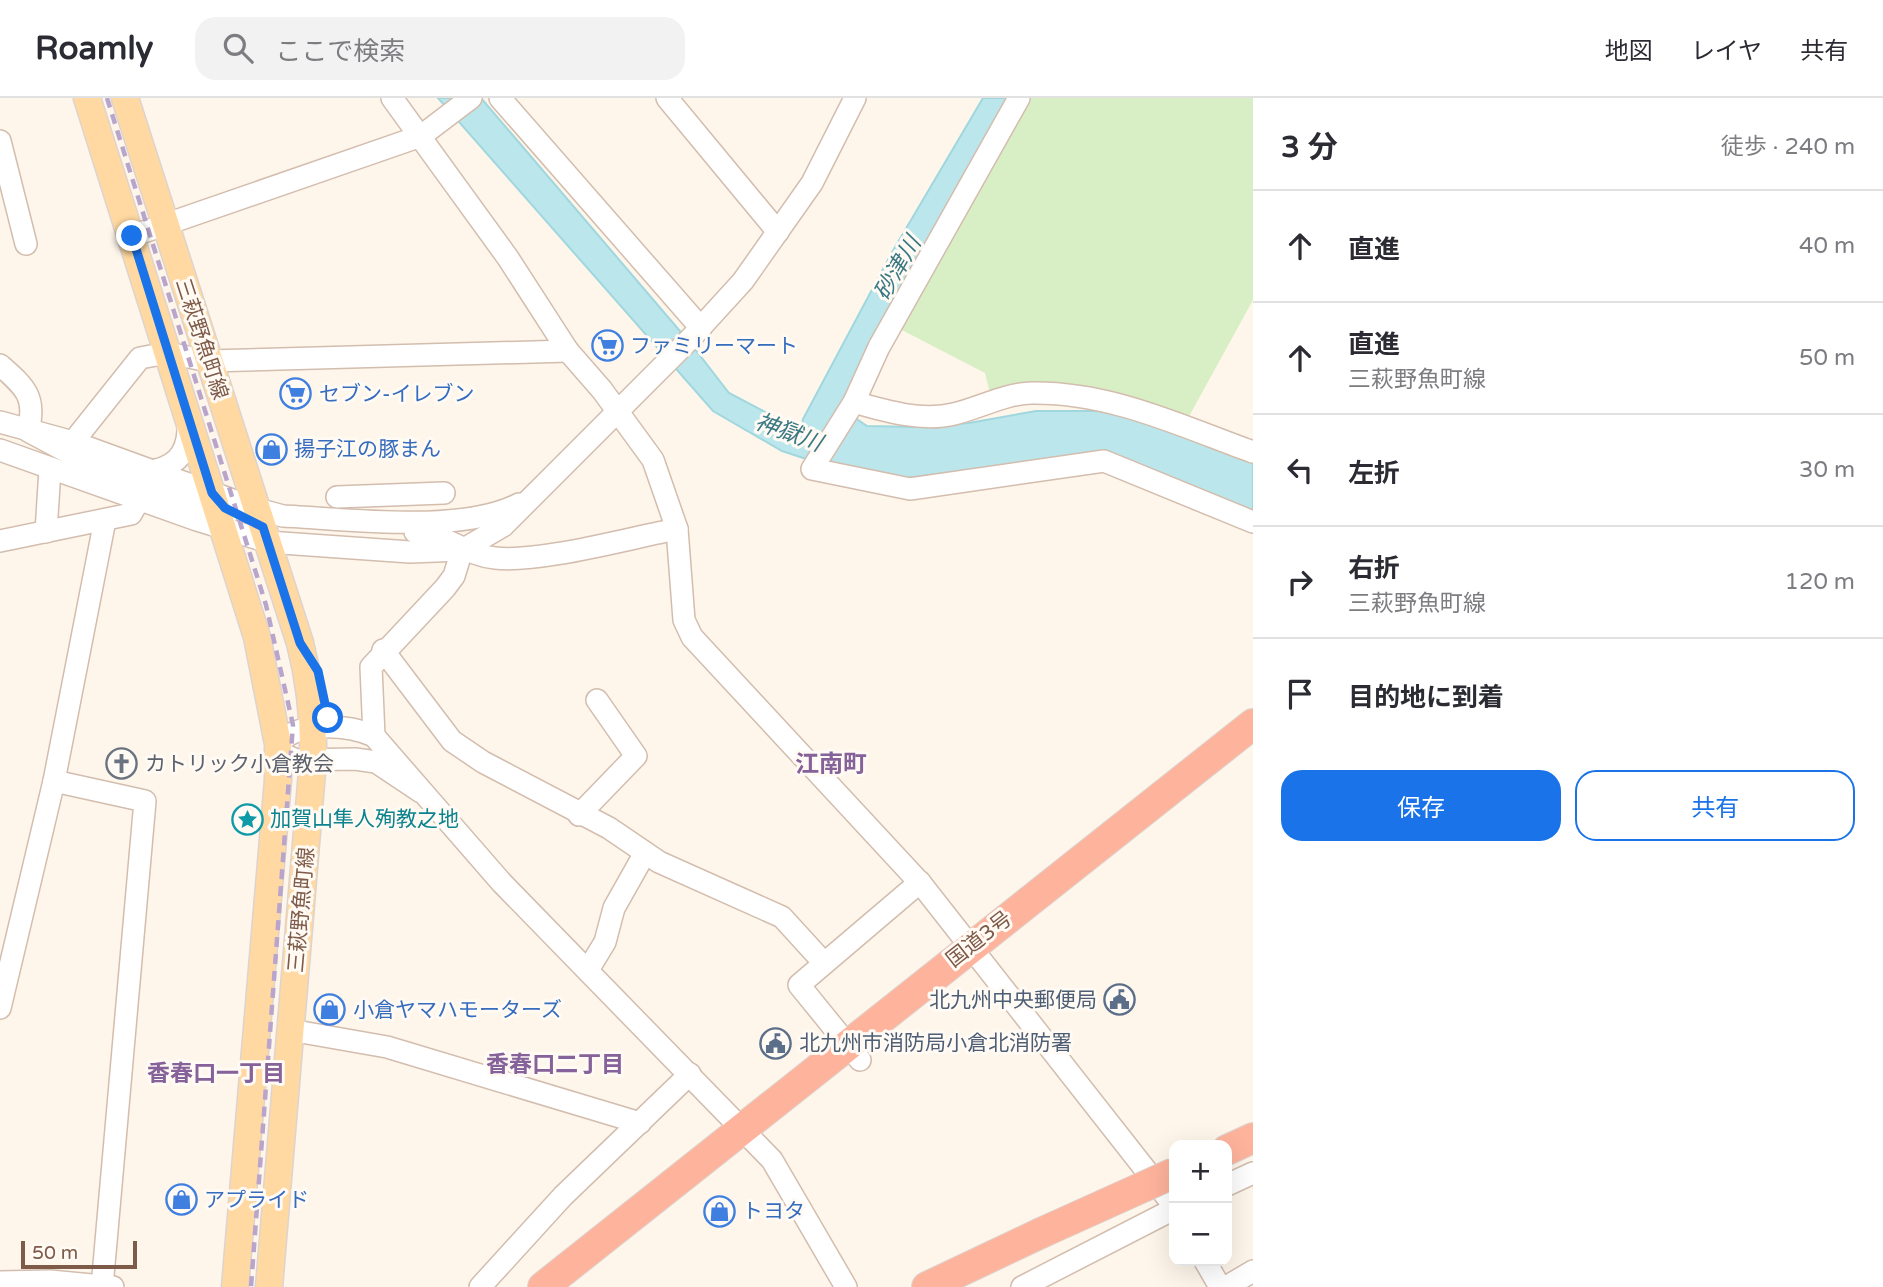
<!DOCTYPE html>
<html lang="ja">
<meta charset="utf-8">
<style>
:root{--surface:#fff;--page:#f2f2f3;--text:#2b2b33;--muted:#7c7c81;--line:#e1e1e2;--accent:#1a73e8}
body{margin:0;font-family:"Varela Round","Noto Sans JP",sans-serif;background:var(--page);color:var(--text)}
.controls{position:absolute;right:21px;bottom:21px;display:grid;overflow:hidden;border-radius:14px;box-shadow:0 7px 28px #0002}
.controls button{width:63px;height:63px;display:grid;place-items:center;padding:0;border:0;border-bottom:2px solid var(--line);background:var(--surface);color:var(--text);font:35px sans-serif}
.scale{position:absolute;left:21px;bottom:18px;width:116px;box-sizing:border-box;padding-left:7px;border:4px solid #7e5a49;border-top:0;font-size:19px;line-height:24px;white-space:nowrap;color:#7e5a49;-webkit-text-stroke:5px #fffaf3;paint-order:stroke}
.stop{position:absolute;width:21px;height:21px;margin:-16px;border:5px solid #1a73e8;border-radius:50%;background:#fff}
.stop.end{background:#1a73e8;border-color:#fff;box-shadow:0 2px 7px #0008}
.list{margin:0;padding:0;list-style:none}
h2{display:flex;justify-content:space-between;align-items:center;height:91px;margin:0;padding:0 28px;font-size:30px}
h2 small{font-size:23px;font-weight:400;color:var(--muted)}
.list li{display:grid;grid-template-columns:46px 1fr auto;gap:21px;align-items:center;box-sizing:border-box;height:112px;padding:0 28px;border-top:2px solid var(--line)}
.list b{display:block;font-size:26px;white-space:nowrap}
.list p{margin:0;font-size:23px;white-space:nowrap;color:var(--muted)}
.list em{font-size:23px;font-style:normal;color:var(--muted)}
.actions{display:flex;gap:14px;padding:21px 28px}
.actions a{flex:1;padding:16px 0;border:2px solid var(--accent);border-radius:21px;text-align:center;font-size:24px;color:var(--accent)}
.actions .main{background:var(--accent);color:#fff}
.icon{flex:none;width:38px;height:38px;fill:none;stroke:currentColor;stroke-width:2;stroke-linecap:round;stroke-linejoin:round}
.map{position:relative;flex:none;width:1253px;height:1189px;overflow:hidden}
header{display:flex;align-items:center;gap:42px;box-sizing:border-box;height:98px;padding:0 35px;background:var(--surface);border-bottom:2px solid var(--line)}
header strong{font-size:33px}
nav{display:flex;gap:38px;margin-inline-start:auto;font-size:24px}
.search{width:490px;height:63px;background:var(--page);display:flex;align-items:center;gap:18px;box-sizing:border-box;padding:0 24px;border-radius:21px;color:var(--muted);font-size:26px}
main{display:flex}
aside{flex:1;background:var(--surface)}
.map>svg:first-child{display:block}
.green{fill:#d8efc6}
.water{fill:#bbe6eb;stroke:#a0d7df;stroke-width:2}
.lines{fill:none;stroke-linecap:round;stroke-linejoin:round}
.minor-casing{stroke:#d3bdae;stroke-width:24}
.major-casing{stroke:#ddd4d0;stroke-width:29}
.highway-casing{stroke:#ddd4d0;stroke-width:32}
.minor{stroke:#fff;stroke-width:21}
.major{stroke:#ffd9a1;stroke-width:26}
.highway{stroke:#feb39c;stroke-width:30}
.rail{stroke:#b9a5cc;stroke-width:4.5;stroke-dasharray:10 7;stroke-linecap:butt}
.highway-bridge-casing{stroke:#ddd4d0;stroke-width:32;stroke-linecap:butt}
.highway-bridge{stroke:#feb39c;stroke-width:30}
.route{stroke:#1a73e8;stroke-width:9}
.labels{text-anchor:middle;stroke-width:6;stroke-linejoin:round;paint-order:stroke}
.street-label{font-size:21px;fill:#7e5a49;stroke:#fffaf3}
.shop-label{font-size:21px;fill:#366cbe;stroke:#fffaf3;text-anchor:start}
.worship-label{font-size:21px;fill:#5b616d;stroke:#fffaf3;text-anchor:start}
.culture-label{font-size:21px;fill:#0d838f;stroke:#fffaf3;text-anchor:start}
.service-label{font-size:21px;fill:#4e5e75;stroke:#fffaf3;text-anchor:end}
.water-label{font-size:23px;font-style:italic;fill:#3a7984;stroke:#fffaf3}
.neighbourhood-label{font-size:23px;font-weight:bold;fill:#856299;stroke:#fffaf3}
.quarter-label{font-size:24px;font-weight:bold;fill:#856299;stroke:#fffaf3}
</style>
<header>
<strong>Roamly</strong>
<div class="search"><svg class="icon" aria-label="search" viewBox="0 0 24 24"><circle cx="10" cy="10" r="6"/><path d="M15 15l6 6"/></svg>ここで検索</div>
<nav><a>地図</a><a>レイヤ</a><a>共有</a></nav>
</header>
<main>
<div class="map">
<svg width="1253" height="1189" viewBox="0 0 1253 1189">
<rect width="100%" height="100%" fill="#fef6ea"/>
<!-- green -->
<polygon class="green" points="1028,0 1253,0 1253,202 1187,322 990,295 985,275 896,229"/>
<!-- water -->
<polygon class="water" points="438,0 481,0 691,246 729,295 801,333 803,321 891,156 983,0 1010,0 845,313 867,328 917,329 969,325 1036,313 1100,313 1145,320 1253,364 1253,420 1091,357 906,380 861,379 782,353 713,313"/>
<g class="lines">
<defs>
<g id="minor">
<polyline points="392,0 508,160 568,253 602,292 653,362 677,431 684,522 692,539 922,787 1174,1108"/>
<polyline points="500,0 701,230"/>
<polyline points="667,0 778,134"/>
<polyline points="1019,0 879,249 854,304 812,371 910,391 1104,363 1253,424"/>
<polyline points="0,43 26,146"/>
<polyline points="132,138 421,38 471,0"/>
<path d="M0,267C25,289 37,299 28,333L86,364L226,418"/>
<path d="M854,304C885,313 922,324 954,316C979,310 1007,295 1032,295C1111,294 1181,328 1253,354"/>
<path d="M0,324L73,344L257,411L283,418C350,421 460,436 519,406"/>
<polyline points="73,344 140,260 167,255 209,263 568,253"/>
<polyline points="0,352 197,422 268,444 410,454 462,452 503,428 691,240 743,183 812,85 855,0"/>
<path d="M156,372C181,366 189,349 188,325"/>
<polyline points="337,399 444,395"/>
<polyline points="46,434 50,371"/>
<path d="M415,434C446,435 464,457 495,460C540,465 629,440 677,431"/>
<polyline points="0,443 131,416 139,402"/>
<polyline points="383,552 452,643 483,664 609,730 659,764 782,819 824,865"/>
<polyline points="374,638 371,569 445,490 454,478 462,452"/>
<polyline points="54,683 145,703 102,1189"/>
<path d="M421,694L376,664L355,661L296,662L283,656L278,646C298,622 349,627 374,638L502,785L772,1062L846,1189"/>
<polyline points="579,717 636,658 597,602"/>
<polyline points="588,872 605,844 614,810 645,755"/>
<polyline points="0,910 54,683 105,422"/>
<polyline points="290,932 387,949 640,1025"/>
<polyline points="860,962 799,887 920,784"/>
<polyline points="1227,1087 1253,1075"/>
<polyline points="1205,1163 1220,1189"/>
<polyline points="0,1184 50,1183 113,1189"/>
<polyline points="480,1189 563,1098 690,976"/>
<polyline points="1022,1189 1174,1111"/>
<polyline points="1226,1189 1253,1173"/>
</g>
<g id="major">
<polyline points="87,0 257,539 278,646 278,682 235,1189"/>
<path d="M125,0L300,545C310,584 314,622 313,662L269,1189"/>
</g>
<g id="highway">
<polyline points="1227,1052 1253,1040"/>
<polyline points="543,1189 1253,626"/>
<polyline points="927,1189 1041,1135"/>
</g>
</defs>
<!-- minor casing -->
<use href="#minor" class="minor-casing"/>
<!-- major casing -->
<use href="#major" class="major-casing"/>
<!-- highway casing -->
<use href="#highway" class="highway-casing"/>
<!-- minor -->
<use href="#minor" class="minor"/>
<!-- major -->
<use href="#major" class="major"/>
<!-- highway -->
<use href="#highway" class="highway"/>
<!-- rail -->
<polyline class="rail" points="107,0 266,507 293,627 251,1189"/>
<defs>
<polyline id="highway-bridge" points="1041,1135 1174,1075"/>
</defs>
<!-- highway-bridge casing -->
<use href="#highway-bridge" class="highway-bridge-casing"/>
<!-- highway-bridge -->
<use href="#highway-bridge" class="highway-bridge"/>
</g>
<g class="lines">
<!-- route -->
<polyline class="route" points="132,138 212,395 225,410 263,429 300,545 318,573 328,620"/>
</g>
<!-- icons -->
<defs>
<symbol id="supermarket-ring" viewBox="-11 -11 22 22"><circle r="9.5" fill="#fffaf3" stroke="#3f7fe0" stroke-width="1.5"/><path d="M-6-5.5h2.5l.6 2H6L4.5 2H-2.5L-4.4-4H-6ZM-1.5 3.2a1.3 1.3 0 1 0 .1 0ZM3 3.2a1.3 1.3 0 1 0 .1 0Z" fill="#3f7fe0"/></symbol>
<symbol id="shop-ring" viewBox="-11 -11 22 22"><circle r="9.5" fill="#fffaf3" stroke="#3f7fe0" stroke-width="1.5"/><path d="M-5-2.5h2.3a2.7 3.5 0 0 1 5.4 0H5L5.5 6h-11ZM-1.5-2.5h3a1.5 2.3 0 0 0-3 0Z" fill="#3f7fe0"/></symbol>
<symbol id="church-ring" viewBox="-11 -11 22 22"><circle r="9.5" fill="#fffaf3" stroke="#6b7280" stroke-width="1.5"/><path d="M-1.2-6h2.4v3.5h3.3v2.4h-3.3V6h-2.4V-.1h-3.3v-2.4h3.3Z" fill="#6b7280"/></symbol>
<symbol id="sight-ring" viewBox="-11 -11 22 22"><circle r="9.5" fill="#fffaf3" stroke="#0f9aa8" stroke-width="1.5"/><path d="M0-6L1.8-2.2L6-1.7L2.9 1.2L3.7 5.4L0 3.3L-3.7 5.4L-2.9 1.2L-6-1.7L-1.8-2.2Z" fill="#0f9aa8"/></symbol>
<symbol id="civic-ring" viewBox="-11 -11 22 22"><circle r="9.5" fill="#fffaf3" stroke="#5c6f8a" stroke-width="1.5"/><path d="M-.6-6.5H3V-4.5H.6V-3L4-1V1h2V6H-6V1h2V-1L-.6-3ZM-1.2 2.5V6h2.4V2.5Z" fill="#5c6f8a"/></symbol>
</defs>
<g fill-rule="evenodd">
<use href="#supermarket-ring" x="590" y="230" width="35" height="35"/>
<use href="#supermarket-ring" x="278" y="278" width="35" height="35"/>
<use href="#shop-ring" x="254" y="334" width="35" height="35"/>
<use href="#church-ring" x="104" y="648" width="35" height="35"/>
<use href="#sight-ring" x="230" y="704" width="35" height="35"/>
<use href="#civic-ring" x="1102" y="884" width="35" height="35"/>
<use href="#shop-ring" x="312" y="894" width="35" height="35"/>
<use href="#civic-ring" x="758" y="928" width="35" height="35"/>
<use href="#shop-ring" x="164" y="1084" width="35" height="35"/>
<use href="#shop-ring" x="702" y="1096" width="35" height="35"/>
</g>
<g class="labels">
<!-- street labels -->
<g class="street-label">
<text transform="translate(202 241) rotate(72)" y="7">三萩野魚町線</text>
<text transform="translate(301 812) rotate(-85)" y="7">三萩野魚町線</text>
<text transform="translate(979 841) rotate(-38)" y="7">国道3号</text>
</g>
<!-- shop labels -->
<g class="shop-label">
<text x="630" y="255">ファミリーマート</text>
<text x="319" y="303">セブン-イレブン</text>
<text x="294" y="358">揚子江の豚まん</text>
<text x="353" y="919">小倉ヤマハモーターズ</text>
<text x="204" y="1109">アプライド</text>
<text x="742" y="1120">トヨタ</text>
</g>
<!-- worship labels -->
<g class="worship-label">
<text x="145" y="673">カトリック小倉教会</text>
</g>
<!-- culture labels -->
<g class="culture-label">
<text x="270" y="728">加賀山隼人殉教之地</text>
</g>
<!-- service labels -->
<g class="service-label">
<text x="1097" y="909">北九州中央郵便局</text>
<text x="799" y="952" text-anchor="start">北九州市消防局小倉北消防署</text>
</g>
<!-- water labels -->
<g class="water-label">
<text transform="translate(897 170) rotate(-60)" y="8">砂津川</text>
<text transform="translate(789 334) rotate(20)" y="8">神獄川</text>
</g>
<!-- neighbourhood labels -->
<g class="neighbourhood-label">
<text x="555" y="974">香春口二丁目</text>
<text x="216" y="983">香春口一丁目</text>
</g>
<!-- quarter labels -->
<g class="quarter-label">
<text x="831" y="674">江南町</text>
</g>
</g>
</svg>
<div class="controls">
<button>+</button>
<button>−</button>
</div>
<div class="scale">50 m</div>
<div class="stop" style="left:328px;top:620px"></div>
<div class="stop end" style="left:132px;top:138px"></div>
</div>
<aside>
<h2>3 分<small>徒歩 · 240 m</small></h2>
<ul class="list">
<li><svg class="icon" aria-label="ahead" viewBox="0 0 24 24"><path d="M12 20V5M6 11l6-6 6 6"/></svg><div><b>直進</b></div><em>40 m</em></li>
<li><svg class="icon" aria-label="ahead" viewBox="0 0 24 24"><path d="M12 20V5M6 11l6-6 6 6"/></svg><div><b>直進</b><p>三萩野魚町線</p></div><em>50 m</em></li>
<li><svg class="icon" aria-label="left" viewBox="0 0 24 24"><path d="M17 20v-9H6M10 6l-5 5 5 5"/></svg><div><b>左折</b></div><em>30 m</em></li>
<li><svg class="icon" aria-label="right" viewBox="0 0 24 24"><path d="M7 20v-9h11M14 6l5 5-5 5"/></svg><div><b>右折</b><p>三萩野魚町線</p></div><em>120 m</em></li>
<li><svg class="icon" aria-label="arrive" viewBox="0 0 24 24"><path d="M6 21V4h12l-3 4 3 4H6"/></svg><div><b>目的地に到着</b></div></li>
</ul>
<div class="actions"><a class="main">保存</a><a>共有</a></div>
</aside>
</main>
